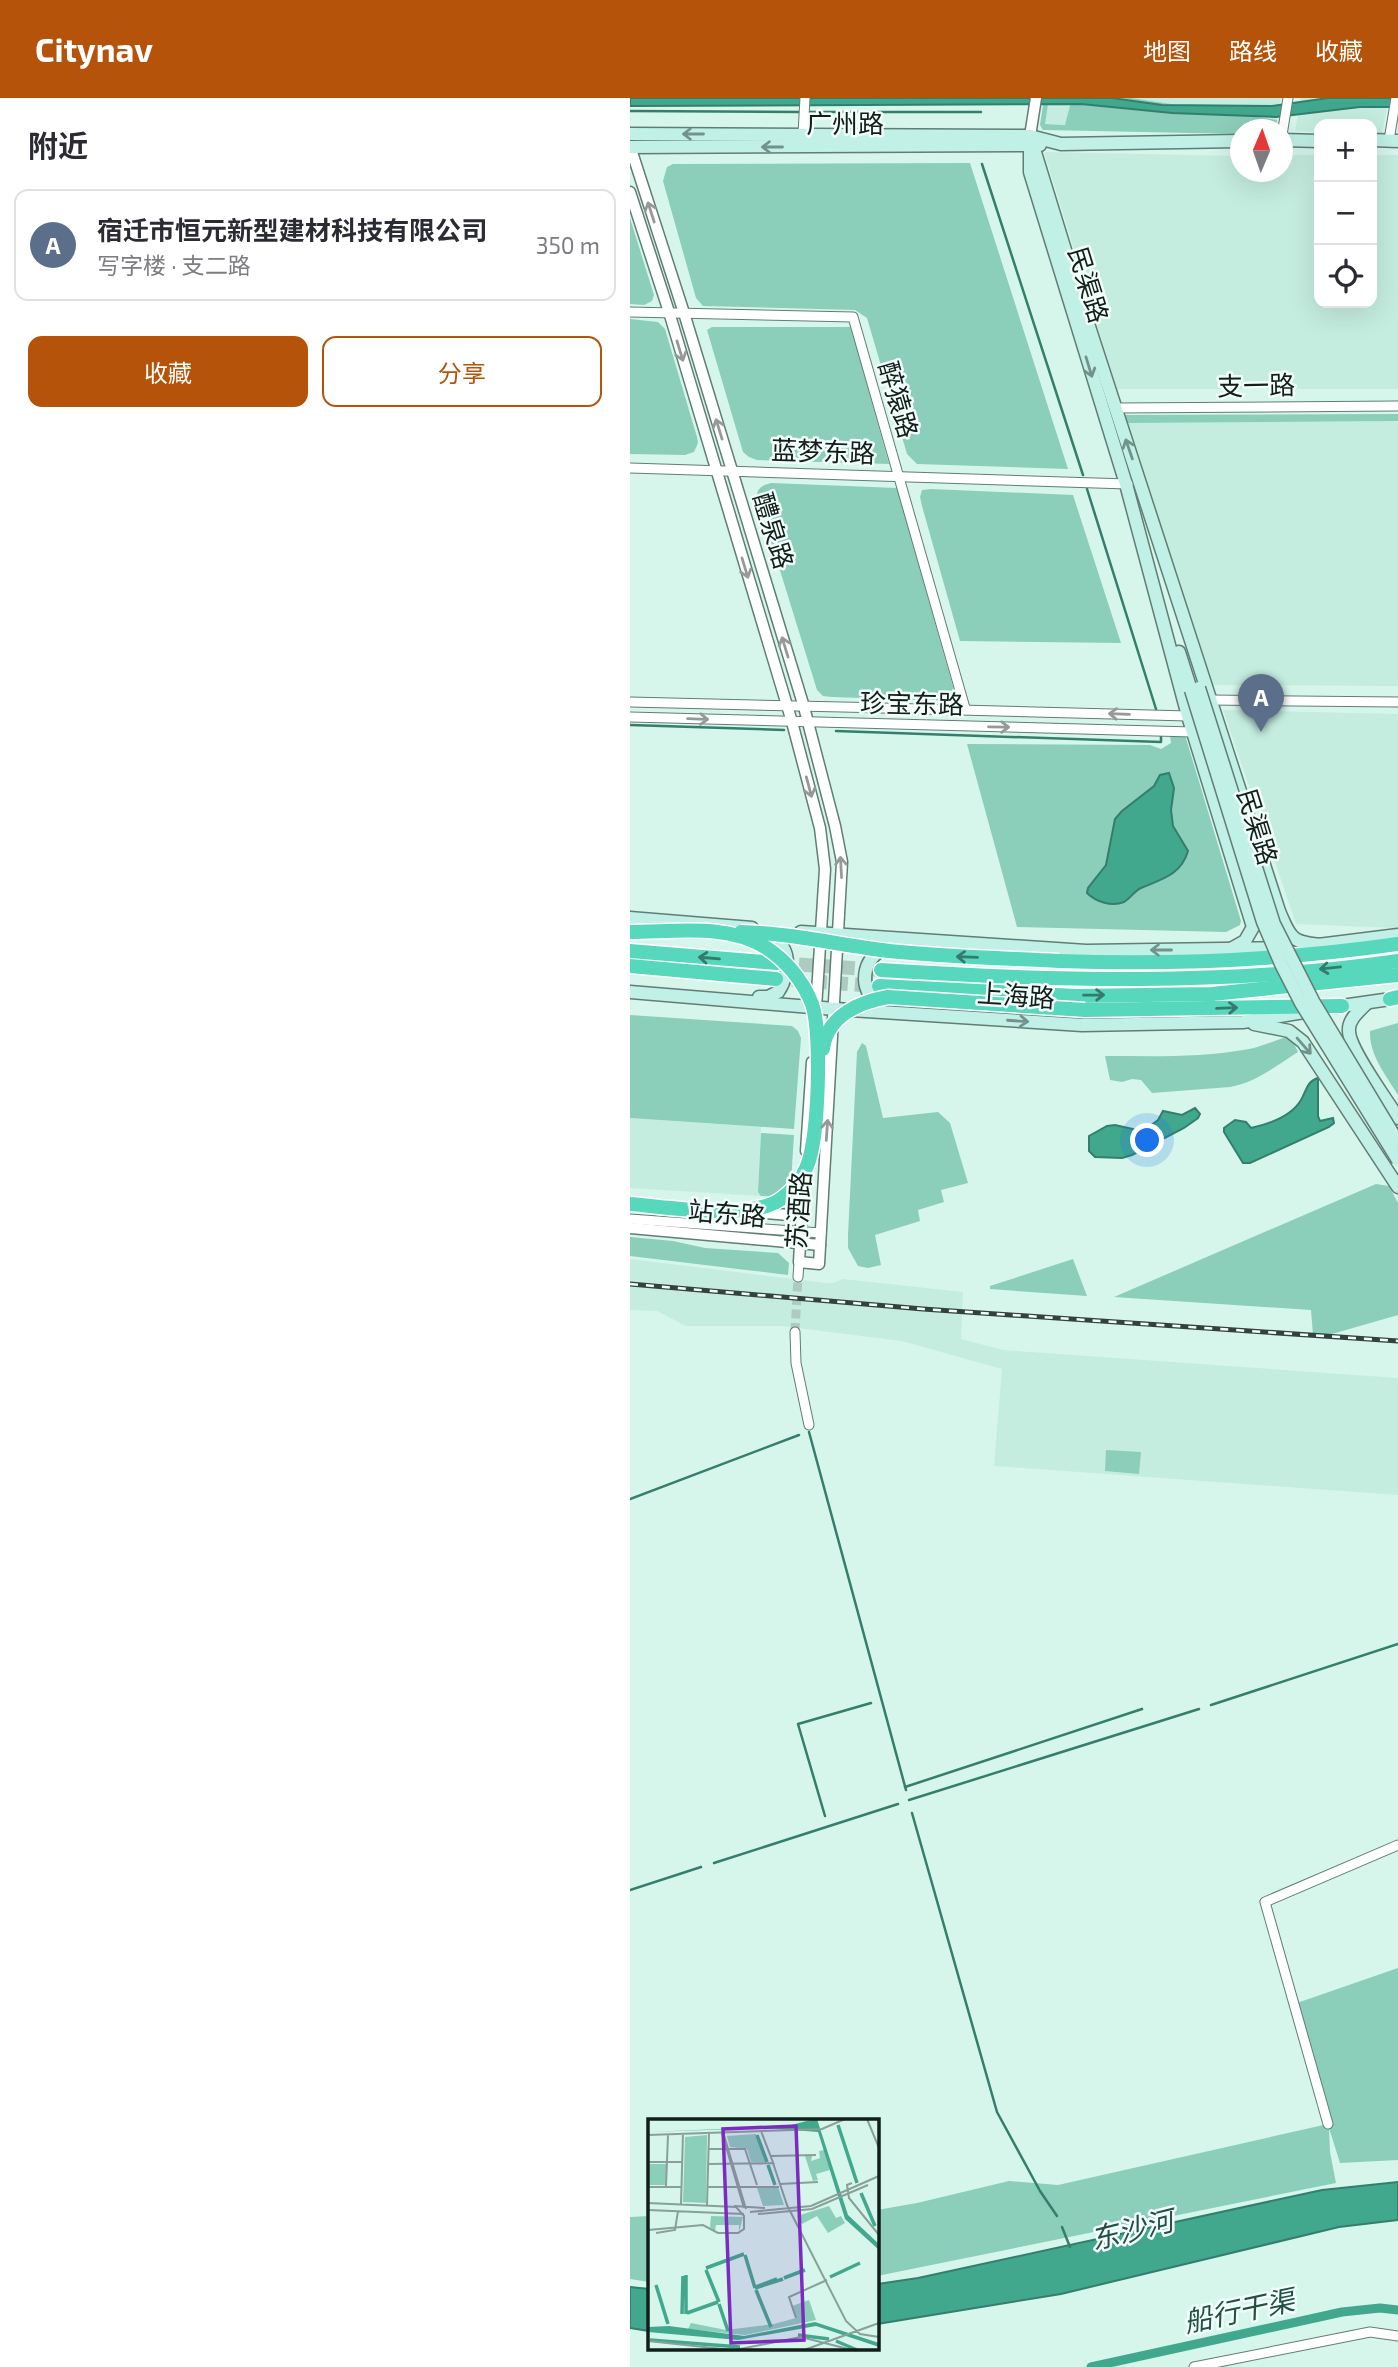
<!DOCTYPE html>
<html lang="zh">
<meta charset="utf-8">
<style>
:root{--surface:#fff;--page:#f7f7f7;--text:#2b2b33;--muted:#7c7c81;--line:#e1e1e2;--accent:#b45309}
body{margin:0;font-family:"Exo 2","Noto Sans SC",sans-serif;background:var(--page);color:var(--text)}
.controls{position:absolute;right:21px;top:21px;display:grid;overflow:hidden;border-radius:14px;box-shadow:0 7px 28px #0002}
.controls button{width:63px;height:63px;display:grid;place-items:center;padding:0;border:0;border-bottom:2px solid var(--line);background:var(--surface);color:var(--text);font:35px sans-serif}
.compass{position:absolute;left:600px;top:21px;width:63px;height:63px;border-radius:50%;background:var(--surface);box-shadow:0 7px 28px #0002;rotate:2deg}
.you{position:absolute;left:518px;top:1043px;width:24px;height:24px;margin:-18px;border:5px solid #fff;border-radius:50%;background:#1a73e8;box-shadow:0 0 0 10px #1a73e833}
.badge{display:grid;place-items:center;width:46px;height:46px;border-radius:50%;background:var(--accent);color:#fff;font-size:23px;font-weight:700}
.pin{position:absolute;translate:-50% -58px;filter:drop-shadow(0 2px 4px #0008)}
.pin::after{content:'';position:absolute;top:37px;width:24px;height:21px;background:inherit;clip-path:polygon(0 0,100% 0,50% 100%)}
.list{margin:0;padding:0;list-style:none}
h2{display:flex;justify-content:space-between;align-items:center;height:91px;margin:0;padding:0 28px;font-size:30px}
h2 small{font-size:23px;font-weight:400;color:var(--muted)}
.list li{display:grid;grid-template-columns:46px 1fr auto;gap:21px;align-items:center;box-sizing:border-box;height:112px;margin:0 14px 14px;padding:0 14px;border:2px solid var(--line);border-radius:14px}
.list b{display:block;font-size:26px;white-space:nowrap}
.list p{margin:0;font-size:23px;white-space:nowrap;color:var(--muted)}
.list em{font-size:23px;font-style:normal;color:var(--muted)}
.actions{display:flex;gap:14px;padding:21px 28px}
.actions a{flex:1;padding:16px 0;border:2px solid var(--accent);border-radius:14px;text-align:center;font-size:24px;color:var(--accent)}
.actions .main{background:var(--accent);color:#fff}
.icon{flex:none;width:38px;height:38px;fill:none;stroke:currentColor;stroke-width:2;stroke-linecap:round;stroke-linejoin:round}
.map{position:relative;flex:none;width:768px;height:2269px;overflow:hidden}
header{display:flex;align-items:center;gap:42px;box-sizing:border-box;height:98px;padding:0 35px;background:var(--accent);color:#fff}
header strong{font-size:33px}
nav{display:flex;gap:38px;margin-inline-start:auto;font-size:24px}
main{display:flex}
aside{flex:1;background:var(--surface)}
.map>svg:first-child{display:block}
.built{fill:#c4eddf}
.green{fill:#8bceba}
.water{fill:#41a88e;stroke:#337f6c;stroke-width:2}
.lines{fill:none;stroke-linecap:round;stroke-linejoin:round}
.stream{stroke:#337f6c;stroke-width:2.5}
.canal{stroke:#41a88e;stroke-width:9}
.minor-tunnel{stroke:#afcbc1;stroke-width:9;stroke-dasharray:9 4.5;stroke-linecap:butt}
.trunk-tunnel{stroke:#afcbc1;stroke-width:14;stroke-dasharray:14 7;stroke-linecap:butt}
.minor-casing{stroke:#617d74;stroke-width:11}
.tertiary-casing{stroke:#617d74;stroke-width:13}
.secondary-casing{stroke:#617d74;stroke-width:15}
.trunk-casing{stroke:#fff;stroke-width:17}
.minor{stroke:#fff;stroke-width:9}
.tertiary{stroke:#fff;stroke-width:10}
.secondary{stroke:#c0f0e6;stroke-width:12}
.trunk{stroke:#57d7bb;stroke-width:14}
.rail-casing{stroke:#33423e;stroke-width:5}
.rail{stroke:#f2fefa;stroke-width:2.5;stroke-dasharray:8;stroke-linecap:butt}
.secondary-bridge-casing{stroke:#617d74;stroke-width:15;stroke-linecap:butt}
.trunk-bridge-casing{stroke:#fff;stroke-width:17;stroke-linecap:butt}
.secondary-bridge{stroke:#c0f0e6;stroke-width:12}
.trunk-bridge{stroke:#57d7bb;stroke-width:14}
.oneway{stroke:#72928b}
.oneway2{stroke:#959a98}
.oneway3{stroke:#357a6b}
.labels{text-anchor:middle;stroke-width:5;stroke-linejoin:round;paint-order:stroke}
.street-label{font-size:26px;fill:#131e1b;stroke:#f2fefa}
.water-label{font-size:28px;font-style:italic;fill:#245044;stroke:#f2fefa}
.inset-river{fill:none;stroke:#41a88e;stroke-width:3.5}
.inset-road{fill:none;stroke:#88a098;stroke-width:2}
.view{fill:#7b2cbf;fill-opacity:0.15;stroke:#7b2cbf;stroke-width:3.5}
.inset-edge{fill:none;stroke:#131e1b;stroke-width:3.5}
</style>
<header>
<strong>Citynav</strong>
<nav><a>地图</a><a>路线</a><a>收藏</a></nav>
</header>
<main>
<aside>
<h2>附近<small></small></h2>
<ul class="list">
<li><span class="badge" style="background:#5c6f8a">A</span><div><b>宿迁市恒元新型建材科技有限公司</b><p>写字楼 · 支二路</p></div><em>350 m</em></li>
</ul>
<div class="actions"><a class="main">收藏</a><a>分享</a></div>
</aside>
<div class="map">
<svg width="768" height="2269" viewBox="0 0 768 2269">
<rect width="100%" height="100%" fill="#d6f6eb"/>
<!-- built -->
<g class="built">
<polygon points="419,0 651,0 645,31 610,32 414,26"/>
<polygon points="671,0 759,0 752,35 742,35 742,26 689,26 689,34 665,33"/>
<polygon points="414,54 610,58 610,74 652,74 653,57 689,57 689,205 742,205 742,57 768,57 768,291 487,291"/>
<polygon points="768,323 768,588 581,587 497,325"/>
<polygon points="593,612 768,616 768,830 666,826"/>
<polygon points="0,1020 131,1029 128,1094 131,1098 0,1090"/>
<polygon points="0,1161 196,1185 203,1185 213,1181 333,1194 331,1241 373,1252 768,1280 768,1397 364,1368 372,1271 272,1243 152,1228 56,1228 27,1213 0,1212"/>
</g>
<!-- green -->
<g class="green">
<polygon points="414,0 419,0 415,26 435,27 442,0 501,0 647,22 645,31 610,32 610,36 413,32 410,27"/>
<polygon points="340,65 438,371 287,366 277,356 237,220 225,212 73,208 66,200 33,83 37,69 43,66"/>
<polygon points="0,120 24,197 22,203 14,207 0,206"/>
<polygon points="0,221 28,224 35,231 67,339 68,345 64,354 55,357 0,356"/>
<polygon points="82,229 221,229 259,366 127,362 119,359 113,354 77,232"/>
<polygon points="768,316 768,323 497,325 493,317"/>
<path d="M141,385L267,390L327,603L202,599L193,598L187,592L127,398C127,389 134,387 141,385Z"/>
<polygon points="301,391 443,397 491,545 330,543 292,408 290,399 292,392"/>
<polygon points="555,637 611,823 610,827 596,834 387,829 337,646 520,647 531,651 541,645 540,638"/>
<polygon points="0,917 162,928 168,933 171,940 164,1031 0,1020"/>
<path d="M768,925V997C756,977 739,957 740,933Z"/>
<path d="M656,939L664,946L668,954C646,968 625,985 600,989L522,995L511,982L502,981L492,984L480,982L475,958C522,958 572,960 619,951C631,949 644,943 656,939Z"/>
<polygon points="232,945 236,948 253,1020 308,1014 320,1025 338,1085 311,1092 314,1104 288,1112 290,1123 245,1137 251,1167 238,1170 228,1168 218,1150 218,1137 227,954"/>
<polygon points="131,1035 164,1037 160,1099 131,1098 128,1094"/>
<polygon points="746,1086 759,1088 768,1105 768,1217 695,1238 683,1237 681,1212 484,1199"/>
<polygon points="0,1139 43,1143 75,1150 148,1155 159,1165 158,1177 0,1158"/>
<polygon points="443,1161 457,1198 360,1191 360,1188"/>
<polygon points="476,1352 511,1354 509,1376 475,1373"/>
<polygon points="768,1870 768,2062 710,2065 699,2030 700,2054 706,2085 247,2178 247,2112 287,2105 379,2083 428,2087 698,2026 664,1906"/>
<polygon points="19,2118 19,2184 0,2181 0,2119"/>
</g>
<!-- water -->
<g class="water">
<polygon points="0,0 482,0 532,7 642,8 698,0 768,0 768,9 730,9 646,19 542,15 451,6 0,8"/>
<path d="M539,675L544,690L541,712L543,728L558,753C551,777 532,781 511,790C504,793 501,800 494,804C482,809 466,804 457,795L458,790L476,767L485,721L492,713L524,688L530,677Z"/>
<path d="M688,980V1018L690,1023L703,1020L704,1025L699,1029L620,1065H613L594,1034V1030L605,1022L616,1024L621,1030C639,1026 661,1019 671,1002C677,992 676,984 688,980Z"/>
<polygon points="565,1010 570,1016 568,1020 554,1030 502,1057 492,1060 465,1059 459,1053 459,1038 477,1028 485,1027 507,1032 517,1030 528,1022 533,1013 552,1017"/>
<polygon points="768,2084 768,2122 709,2129 431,2196 247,2226 247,2186 288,2180 692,2092"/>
<polygon points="0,2189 19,2191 19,2233 0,2230"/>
</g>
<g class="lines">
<!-- stream -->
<g class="stream">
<polyline points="0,13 172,14"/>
<polyline points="178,14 351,14"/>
<polyline points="352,66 453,377"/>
<polyline points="457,391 526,611"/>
<polyline points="0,627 154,632"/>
<polyline points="206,633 531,644 531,636"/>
<polyline points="179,1334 276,1692"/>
<polyline points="0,1401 169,1337"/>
<polyline points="581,1607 768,1546"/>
<polyline points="275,1689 512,1611"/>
<polyline points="279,1702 569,1611"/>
<polyline points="282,1715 367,2014 410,2093 427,2118"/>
<polyline points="195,1718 168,1626 241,1605"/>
<polyline points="84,1765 268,1706"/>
<polyline points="0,1792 71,1769"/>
<polyline points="432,2129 440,2149"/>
</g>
<!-- canal -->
<polyline class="canal" points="461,2269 712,2214 750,2210 768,2212"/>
<!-- minor-tunnel -->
<polyline class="minor-tunnel" points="165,1234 168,1179"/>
<!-- trunk-tunnel -->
<g class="trunk-tunnel">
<polyline points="148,865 250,872"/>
<polyline points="162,882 246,888"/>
</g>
<defs>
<g id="minor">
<polyline points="173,36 175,0"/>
<polyline points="652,37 658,0"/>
<polyline points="759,42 766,0"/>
<polyline points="0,214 223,219 335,610"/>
<polyline points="485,310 768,308"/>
<polyline points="0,370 498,386"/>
<polyline points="581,602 768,604"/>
<path d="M0,604C186,609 372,612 558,618"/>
<polyline points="0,619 563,634"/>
<polyline points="0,1121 191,1135"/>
<polyline points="168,1179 169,1164"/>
<polyline points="165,1234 166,1265 179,1327"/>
<polyline points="698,2026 635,1804 768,1747"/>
<polyline points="564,2269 740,2234 768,2238"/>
</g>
<g id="tertiary">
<polyline points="400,38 406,0"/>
<polyline points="0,48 54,215 174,609 205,728 212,764 189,1166 169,1164 174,1076"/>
<polyline points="0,94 39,214 162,624 190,730 195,771 186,910"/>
<polyline points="176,1053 182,964"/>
<polyline points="122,1114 171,1118"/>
<polyline points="0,1130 190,1147"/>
</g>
<g id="secondary">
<polyline points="0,36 400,38 431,46 610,43"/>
<path d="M400,38L451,204L649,813C661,842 663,845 694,847"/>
<polyline points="652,42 689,43"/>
<polyline points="742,42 768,43"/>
<polyline points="0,49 410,47"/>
<polyline points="400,53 400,74 496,386 558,618 623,829 615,843 599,852"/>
<polyline points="549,554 561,592"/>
<polyline points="0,820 122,830"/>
<polyline points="171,834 456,853 653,850"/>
<polyline points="688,847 768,837"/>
<polyline points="0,894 205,911 452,927 613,924 680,913"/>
<path d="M129,899H138L148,894C161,875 163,843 134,838"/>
<path d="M736,906C728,914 718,922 719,933C719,951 757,1002 768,1020"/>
<path d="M249,908C228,889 231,862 256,849"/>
<polyline points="705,909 768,900"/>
<polyline points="624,926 659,933 673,944 768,1089"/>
</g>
<g id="trunk">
<polyline points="0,853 147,865"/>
<path d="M429,863C543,867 656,862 768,846"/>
<polyline points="0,868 146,881"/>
<path d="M251,872C423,883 597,888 768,863"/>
<polyline points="249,888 446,898 582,896 768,877"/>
<polyline points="760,901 768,899"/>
<polyline points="455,912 712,908"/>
</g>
</defs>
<!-- minor casing -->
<use href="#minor" class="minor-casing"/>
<!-- tertiary casing -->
<use href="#tertiary" class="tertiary-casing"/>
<!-- secondary casing -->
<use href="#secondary" class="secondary-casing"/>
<!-- trunk casing -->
<use href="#trunk" class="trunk-casing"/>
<!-- minor -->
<use href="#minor" class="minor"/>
<!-- tertiary -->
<use href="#tertiary" class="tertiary"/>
<!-- secondary -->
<use href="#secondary" class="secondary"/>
<!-- trunk -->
<use href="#trunk" class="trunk"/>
<defs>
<polyline id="rail" points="0,1186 293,1211 768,1243"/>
</defs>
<!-- rail casing -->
<use href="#rail" class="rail-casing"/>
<!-- rail -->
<use href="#rail" class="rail"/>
<defs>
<g id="secondary-bridge">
<polyline points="569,590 644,826 683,903 768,1044"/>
<polyline points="561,592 633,824 651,866 671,905 768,1062"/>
</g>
<g id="trunk-bridge">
<path d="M0,834C44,834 96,825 135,849C156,862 173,883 182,906C192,934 189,1040 177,1068C172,1081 162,1093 151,1101C120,1123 38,1109 0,1106"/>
<path d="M111,834C161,835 209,847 259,853C316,859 373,860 429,863"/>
<path d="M193,951C197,918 229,904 258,899L455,912"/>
</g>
</defs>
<!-- secondary-bridge casing -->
<use href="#secondary-bridge" class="secondary-bridge-casing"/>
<!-- trunk-bridge casing -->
<use href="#trunk-bridge" class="trunk-bridge-casing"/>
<!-- secondary-bridge -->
<use href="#secondary-bridge" class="secondary-bridge"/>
<!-- trunk-bridge -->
<use href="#trunk-bridge" class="trunk-bridge"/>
</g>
<!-- one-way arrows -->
<defs><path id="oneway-shaft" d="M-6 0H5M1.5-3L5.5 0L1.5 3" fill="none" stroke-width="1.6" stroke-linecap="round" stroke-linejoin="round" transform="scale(1.75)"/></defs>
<g class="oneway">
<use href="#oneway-shaft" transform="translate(63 36) rotate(-180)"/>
<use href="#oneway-shaft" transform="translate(142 49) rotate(180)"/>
<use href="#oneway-shaft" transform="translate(459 269) rotate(73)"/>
<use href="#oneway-shaft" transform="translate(499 351) rotate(-109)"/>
<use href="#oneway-shaft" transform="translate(531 852) rotate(180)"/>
<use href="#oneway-shaft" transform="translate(388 923) rotate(4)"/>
<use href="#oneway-shaft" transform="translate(674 948) rotate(49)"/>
</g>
<g class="oneway2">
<use href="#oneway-shaft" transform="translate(21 114) rotate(-108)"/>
<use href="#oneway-shaft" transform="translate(50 253) rotate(73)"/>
<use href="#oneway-shaft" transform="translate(89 331) rotate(-107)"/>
<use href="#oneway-shaft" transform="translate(115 470) rotate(73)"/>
<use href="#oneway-shaft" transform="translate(155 549) rotate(-107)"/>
<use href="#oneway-shaft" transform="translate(489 616) rotate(-178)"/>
<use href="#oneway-shaft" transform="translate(68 621) rotate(2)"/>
<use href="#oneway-shaft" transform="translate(369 629) rotate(1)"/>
<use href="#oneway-shaft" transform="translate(179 689) rotate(75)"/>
<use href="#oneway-shaft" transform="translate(211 769) rotate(-93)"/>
<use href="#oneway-shaft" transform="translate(197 1032) rotate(-86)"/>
</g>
<g class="oneway3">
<use href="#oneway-shaft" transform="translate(337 859) rotate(-178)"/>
<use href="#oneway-shaft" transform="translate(79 860) rotate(-175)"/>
<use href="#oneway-shaft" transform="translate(700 870) rotate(174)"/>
<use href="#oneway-shaft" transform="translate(464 897) rotate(-1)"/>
<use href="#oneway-shaft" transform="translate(597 910) rotate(-2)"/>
</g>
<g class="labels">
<!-- street labels -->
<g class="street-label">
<text x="215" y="35">广州路</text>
<text transform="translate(458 187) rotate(73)" y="9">民渠路</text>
<text transform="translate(626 288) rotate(-1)" y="9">支一路</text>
<text transform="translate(268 302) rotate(74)" y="9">醉猿路</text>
<text transform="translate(193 354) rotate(2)" y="9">蓝梦东路</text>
<text transform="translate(143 433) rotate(73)" y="9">醴泉路</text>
<text transform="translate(282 606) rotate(1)" y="9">珍宝东路</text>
<text transform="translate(627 729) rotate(73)" y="9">民渠路</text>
<text transform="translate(386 898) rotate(4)" y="9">上海路</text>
<text transform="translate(169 1112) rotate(-86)" y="9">苏酒路</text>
<text transform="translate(97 1116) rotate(5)" y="9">站东路</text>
</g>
<!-- water labels -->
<g class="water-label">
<text transform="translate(502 2132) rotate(-14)" y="10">东沙河</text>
<text transform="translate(609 2213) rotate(-12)" y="10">船行干渠</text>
</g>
</g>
<!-- overview -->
<g transform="translate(18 2021)">
<rect width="231" height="231" fill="#d6f6eb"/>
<path d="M108,15L118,43H103L99,30L82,28L79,17ZM59,16L58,84L35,83L37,18ZM176,31L182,51L168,55L170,61L165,62L157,37H164L163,42L172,39L171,32ZM0,45H18V66H0ZM130,68L136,86L115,87L109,69ZM181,87L188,99L193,97L197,104L180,114L169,97L154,105L149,97ZM63,97L95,98L91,113V106H68L67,112L62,108ZM161,181L168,201L97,216L40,210L43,204L78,211L126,205L148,199L144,187Z" fill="#8bceba"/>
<path d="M166,0H169L200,96L231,125V131L197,100L170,13L118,9L0,13L120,8H136ZM167,203L231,224V228L168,207L90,221L0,213V208L21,207L96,217Z" fill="#41a88e"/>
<path class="inset-river" d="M190,6L209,64M109,16L119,43M120,46L127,66M213,74L227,107M97,136L107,169M58,149L96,135M58,151L71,183M38,156V195M182,158L212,144M136,159L157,151M8,166L20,205M108,168L129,160M107,169L135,160M108,171L123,208M71,185L80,212M39,194L70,183M34,195L35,157M150,216L181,220M2,221L92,228M188,222L209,231"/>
<path class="inset-road" d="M219,0L231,29M113,12L126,46M75,13L98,90M74,14L96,89M0,16L174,10L197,0M61,30H97L109,66M123,37L168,36M0,43H35M125,44L139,86L198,202L212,215L231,218M60,45L125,44M204,64L199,66L201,79L231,116M132,65L170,63M18,67L20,16M0,68H34M60,68H131M0,84L88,88L96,97V110L90,114H70L55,106L0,111M33,85L35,14M59,86L61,14M86,87L117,89M0,91L96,95M102,93L163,87L231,57M110,95L164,90L220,66M8,114L27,111L30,92M148,199L141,178L179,161M0,222L84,231M87,231L153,218L204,231M156,231L231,204"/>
<path class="view" d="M148,7L156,221L83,224L75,10Z"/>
<rect width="231" height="231" class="inset-edge"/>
</g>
</svg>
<div class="controls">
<button>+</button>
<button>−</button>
<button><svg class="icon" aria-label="locate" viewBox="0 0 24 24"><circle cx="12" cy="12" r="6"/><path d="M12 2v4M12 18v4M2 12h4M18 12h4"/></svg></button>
</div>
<svg class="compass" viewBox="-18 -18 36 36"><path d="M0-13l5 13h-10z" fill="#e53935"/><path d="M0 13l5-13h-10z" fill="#7c7c81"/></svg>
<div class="you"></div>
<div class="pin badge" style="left:631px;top:634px;background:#5c6f8a">A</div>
</div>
</main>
